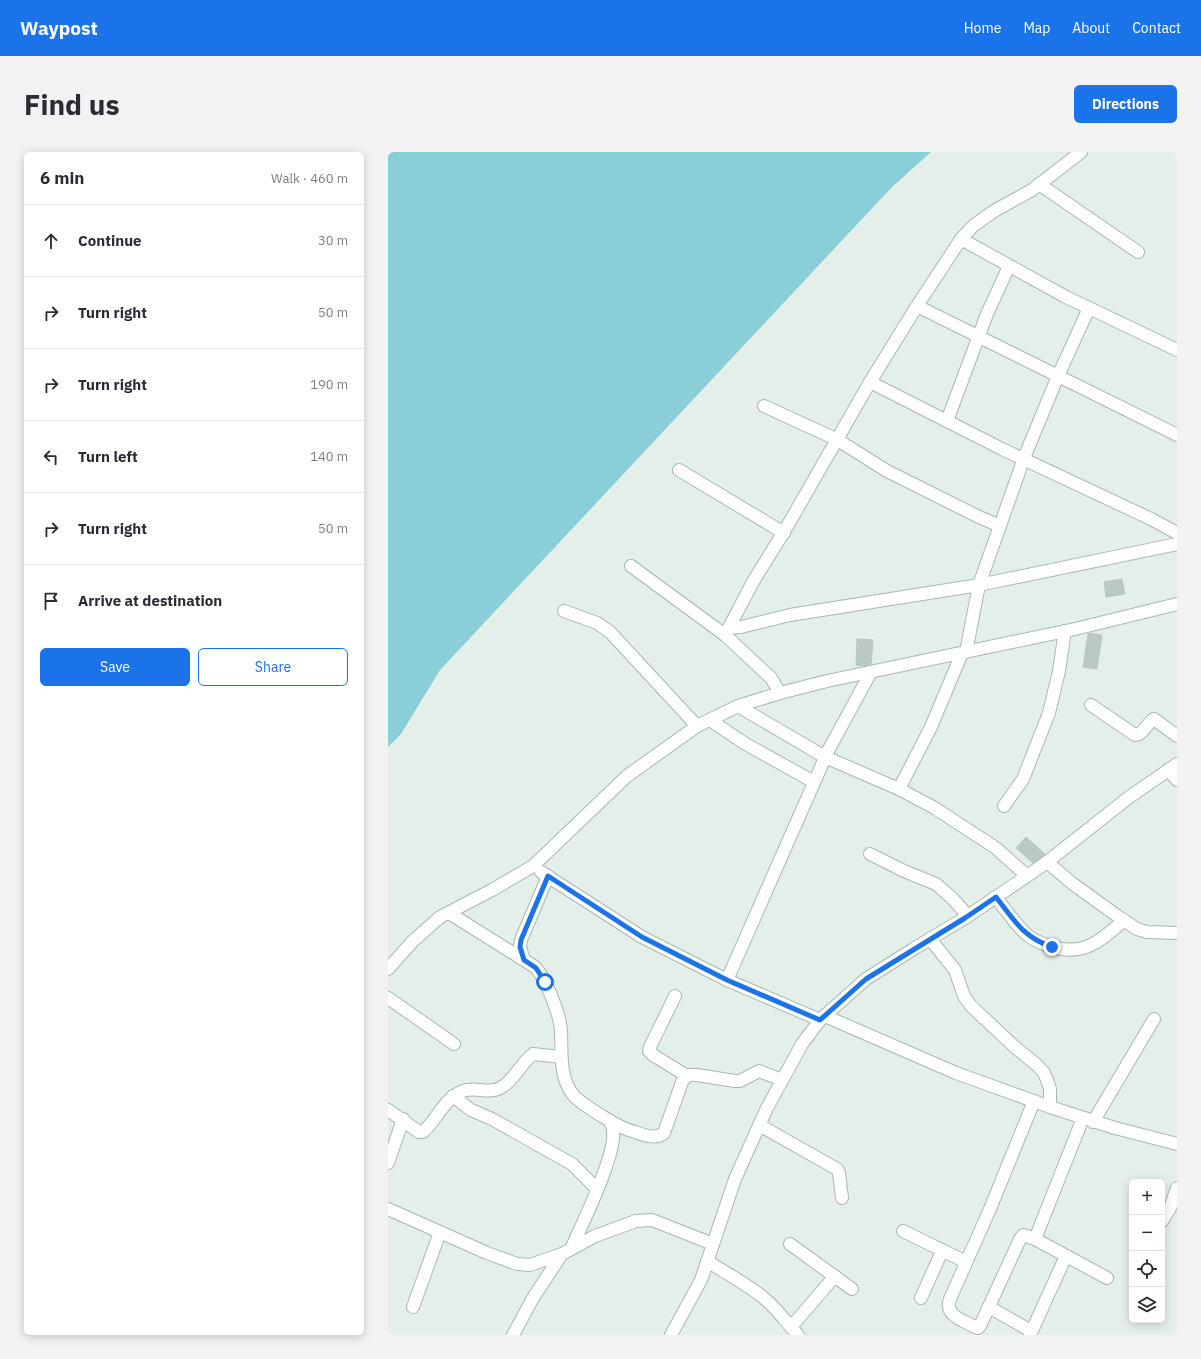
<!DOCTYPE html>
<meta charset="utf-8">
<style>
:root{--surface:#fff;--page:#f2f2f3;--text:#2b2b33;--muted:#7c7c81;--line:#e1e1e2;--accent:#1a73e8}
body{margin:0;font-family:"IBM Plex Sans",sans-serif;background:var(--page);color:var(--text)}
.controls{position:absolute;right:12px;bottom:12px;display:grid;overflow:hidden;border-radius:6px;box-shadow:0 2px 10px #0003}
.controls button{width:36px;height:36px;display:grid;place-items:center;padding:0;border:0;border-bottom:1px solid var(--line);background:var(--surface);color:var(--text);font:20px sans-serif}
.stop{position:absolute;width:12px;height:12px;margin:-9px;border:3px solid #1a73e8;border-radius:50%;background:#fff}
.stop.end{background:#1a73e8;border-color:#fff;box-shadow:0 1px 4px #0008}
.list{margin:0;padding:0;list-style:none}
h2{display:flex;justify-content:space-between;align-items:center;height:52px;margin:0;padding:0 16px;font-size:17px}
h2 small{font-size:13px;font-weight:400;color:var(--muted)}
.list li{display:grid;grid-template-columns:26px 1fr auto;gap:12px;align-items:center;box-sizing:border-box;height:72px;padding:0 16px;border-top:1px solid var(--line)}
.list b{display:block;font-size:15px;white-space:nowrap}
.list em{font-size:13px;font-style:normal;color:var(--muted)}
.actions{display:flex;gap:8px;padding:12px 16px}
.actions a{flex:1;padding:9px 0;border:1px solid var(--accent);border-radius:6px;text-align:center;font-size:14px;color:var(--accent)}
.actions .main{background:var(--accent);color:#fff}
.icon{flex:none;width:22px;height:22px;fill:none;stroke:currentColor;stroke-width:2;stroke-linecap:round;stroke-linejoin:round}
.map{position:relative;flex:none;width:789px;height:1183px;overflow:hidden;border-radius:6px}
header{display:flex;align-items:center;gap:24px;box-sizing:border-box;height:56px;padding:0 20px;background:var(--accent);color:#fff}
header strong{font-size:19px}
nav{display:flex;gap:22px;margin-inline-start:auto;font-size:14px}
.intro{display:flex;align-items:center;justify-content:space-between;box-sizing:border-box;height:96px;padding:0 24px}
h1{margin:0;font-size:28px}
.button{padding:10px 18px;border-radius:6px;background:var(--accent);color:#fff;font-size:14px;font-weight:700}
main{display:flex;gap:24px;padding:0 24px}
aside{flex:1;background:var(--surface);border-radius:6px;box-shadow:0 2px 10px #0003}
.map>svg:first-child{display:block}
.water{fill:#8acfd7}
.building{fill:#bacac3;stroke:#b7c9c1}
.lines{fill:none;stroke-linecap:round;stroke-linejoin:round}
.minor-casing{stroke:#a7b8b1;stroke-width:14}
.minor{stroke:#fff;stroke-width:12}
.route{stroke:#1a73e8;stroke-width:5}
</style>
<header>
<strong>Waypost</strong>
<nav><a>Home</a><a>Map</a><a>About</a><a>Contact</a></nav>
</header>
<div class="intro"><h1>Find us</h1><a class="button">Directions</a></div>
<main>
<aside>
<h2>6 min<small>Walk · 460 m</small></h2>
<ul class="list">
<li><svg class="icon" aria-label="ahead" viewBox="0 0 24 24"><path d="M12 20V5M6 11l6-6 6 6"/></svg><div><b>Continue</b></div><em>30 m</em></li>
<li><svg class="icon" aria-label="right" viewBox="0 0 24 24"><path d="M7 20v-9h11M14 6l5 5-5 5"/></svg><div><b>Turn right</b></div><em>50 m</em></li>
<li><svg class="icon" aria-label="right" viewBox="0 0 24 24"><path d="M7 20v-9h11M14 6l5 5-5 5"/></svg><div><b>Turn right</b></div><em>190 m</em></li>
<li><svg class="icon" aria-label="left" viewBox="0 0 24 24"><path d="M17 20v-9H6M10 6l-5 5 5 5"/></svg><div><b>Turn left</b></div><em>140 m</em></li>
<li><svg class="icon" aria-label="right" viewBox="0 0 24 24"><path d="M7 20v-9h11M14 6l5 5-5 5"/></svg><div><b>Turn right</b></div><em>50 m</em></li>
<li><svg class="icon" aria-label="arrive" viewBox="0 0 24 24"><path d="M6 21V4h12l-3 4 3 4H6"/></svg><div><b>Arrive at destination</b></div></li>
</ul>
<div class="actions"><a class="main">Save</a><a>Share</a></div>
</aside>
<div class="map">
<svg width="789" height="1183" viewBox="0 0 789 1183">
<rect width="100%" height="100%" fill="#e5efea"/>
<!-- water -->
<polygon class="water" points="0,0 543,0 504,35 52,518 13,582 0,595"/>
<!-- building -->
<g class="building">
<polygon points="734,427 737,442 718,445 716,430"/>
<polygon points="702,481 714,483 709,517 695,515 700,482"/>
<polygon points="469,487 485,488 483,512 476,514 468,513"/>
<polygon points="638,685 657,702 645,711 628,696"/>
</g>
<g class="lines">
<defs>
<g id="minor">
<polyline points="651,32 750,100"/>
<polyline points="573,87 678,145 789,198"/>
<polyline points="529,154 789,283"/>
<polyline points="482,230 614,297 763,367 789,381"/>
<polyline points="376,254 448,287 499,319 591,365 612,374"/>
<polyline points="559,269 599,162 621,114"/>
<polyline points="291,318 396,381"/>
<polyline points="243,414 337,483 383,526 392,541"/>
<polyline points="176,459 209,471 222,480 309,574"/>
<polyline points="341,476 353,475 402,463 591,433 789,392"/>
<polyline points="337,483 366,428 397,378 482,230 529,154 573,87 585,74 606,59 644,38 693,0"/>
<polyline points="578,500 591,433 636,306 670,224 701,156"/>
<path d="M703,553L747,583C755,583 759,571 766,567L789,584"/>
<polyline points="350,554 437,605 511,637 545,655 608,696 639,724"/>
<polyline points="322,568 356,591 426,630"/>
<polyline points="780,618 789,628"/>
<polyline points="511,637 543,575 574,501"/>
<polyline points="616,654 635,627 661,561 671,519 677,479"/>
<polyline points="482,702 516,719 548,732 564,746 580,764"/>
<polyline points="659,710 685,732 728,763 749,777 759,780 789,781"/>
<polyline points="153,720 254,785 339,828 432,868"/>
<path d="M160,724L133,788L132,795L136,808C140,811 145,813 148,816C158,827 172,863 173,878C174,899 171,921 183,940C188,949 201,955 209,961C221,968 233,977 247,980C256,983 268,988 276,981L294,930C298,923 302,922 309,923L347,929H352L371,919L394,928"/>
<path d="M607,745C617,756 625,769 635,779C642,787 652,791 661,794C694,805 712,790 735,769"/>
<polyline points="61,761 136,808"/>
<polyline points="542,787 567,818 576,844 583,854 628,896 650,914 656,921 659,928 662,937 662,955"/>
<polyline points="0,817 24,790 52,765 104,738 145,714 239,624 309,574 350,554 392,541 439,529 687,477 789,452"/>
<polyline points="339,828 440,599 483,520"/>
<polyline points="287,844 262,895 261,899 265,903 299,924"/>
<polyline points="0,846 66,892"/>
<polyline points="437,864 568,921 662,955 727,976 789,992"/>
<polyline points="65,944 83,958 104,967 184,1012 209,1037"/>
<path d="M646,949L602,1057L562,1147C556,1164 575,1168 587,1175L590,1176L592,1174L632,1087L635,1083L647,1087L719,1126"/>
<path d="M0,958L31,980H35C50,967 55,947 75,939C87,934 101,943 114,935C127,927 133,911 145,902L173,905"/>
<polyline points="705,970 766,867"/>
<polyline points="371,973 449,1017 451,1021 454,1046"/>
<polyline points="0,1011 15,967"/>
<polyline points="0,1057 99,1101 129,1112 142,1113 174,1102 207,1084 248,1069 264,1068 325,1092"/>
<polyline points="774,1069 782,1056 789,1036"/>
<polyline points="515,1079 578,1110"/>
<polyline points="647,1087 695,966"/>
<polyline points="402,1092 464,1137"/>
<path d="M183,1097C194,1072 229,1002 225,978C225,975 223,972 222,969"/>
<path d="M319,1109C338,1121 359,1132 377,1147C389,1157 399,1171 410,1183"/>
<polyline points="533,1146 554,1099"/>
<polyline points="25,1155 52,1080"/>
<polyline points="601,1155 643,1179"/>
<polyline points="403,1175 447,1124"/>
<polyline points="125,1183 145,1146 174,1102"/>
<polyline points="283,1183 313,1128 347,1027 379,956 414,892 432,868 478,827 527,796 577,766 639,724 659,710 740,646 789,612"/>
<polyline points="642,1183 678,1104"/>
</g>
</defs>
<!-- minor casing -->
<use href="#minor" class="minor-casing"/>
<!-- minor -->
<use href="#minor" class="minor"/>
</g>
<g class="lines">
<!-- route -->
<path class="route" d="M157,830L148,816L136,808L132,795L133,788L160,724L254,785L339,828L432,868L478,827L577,766L608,745C626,768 635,785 664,795"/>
</g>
</svg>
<div class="controls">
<button>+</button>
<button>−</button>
<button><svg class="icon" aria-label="locate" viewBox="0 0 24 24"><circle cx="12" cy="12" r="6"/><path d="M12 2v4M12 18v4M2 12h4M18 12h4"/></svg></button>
<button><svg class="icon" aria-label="layers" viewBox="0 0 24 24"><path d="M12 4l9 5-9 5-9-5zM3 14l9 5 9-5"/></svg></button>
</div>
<div class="stop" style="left:157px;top:830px"></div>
<div class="stop end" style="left:664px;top:795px"></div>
</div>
</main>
